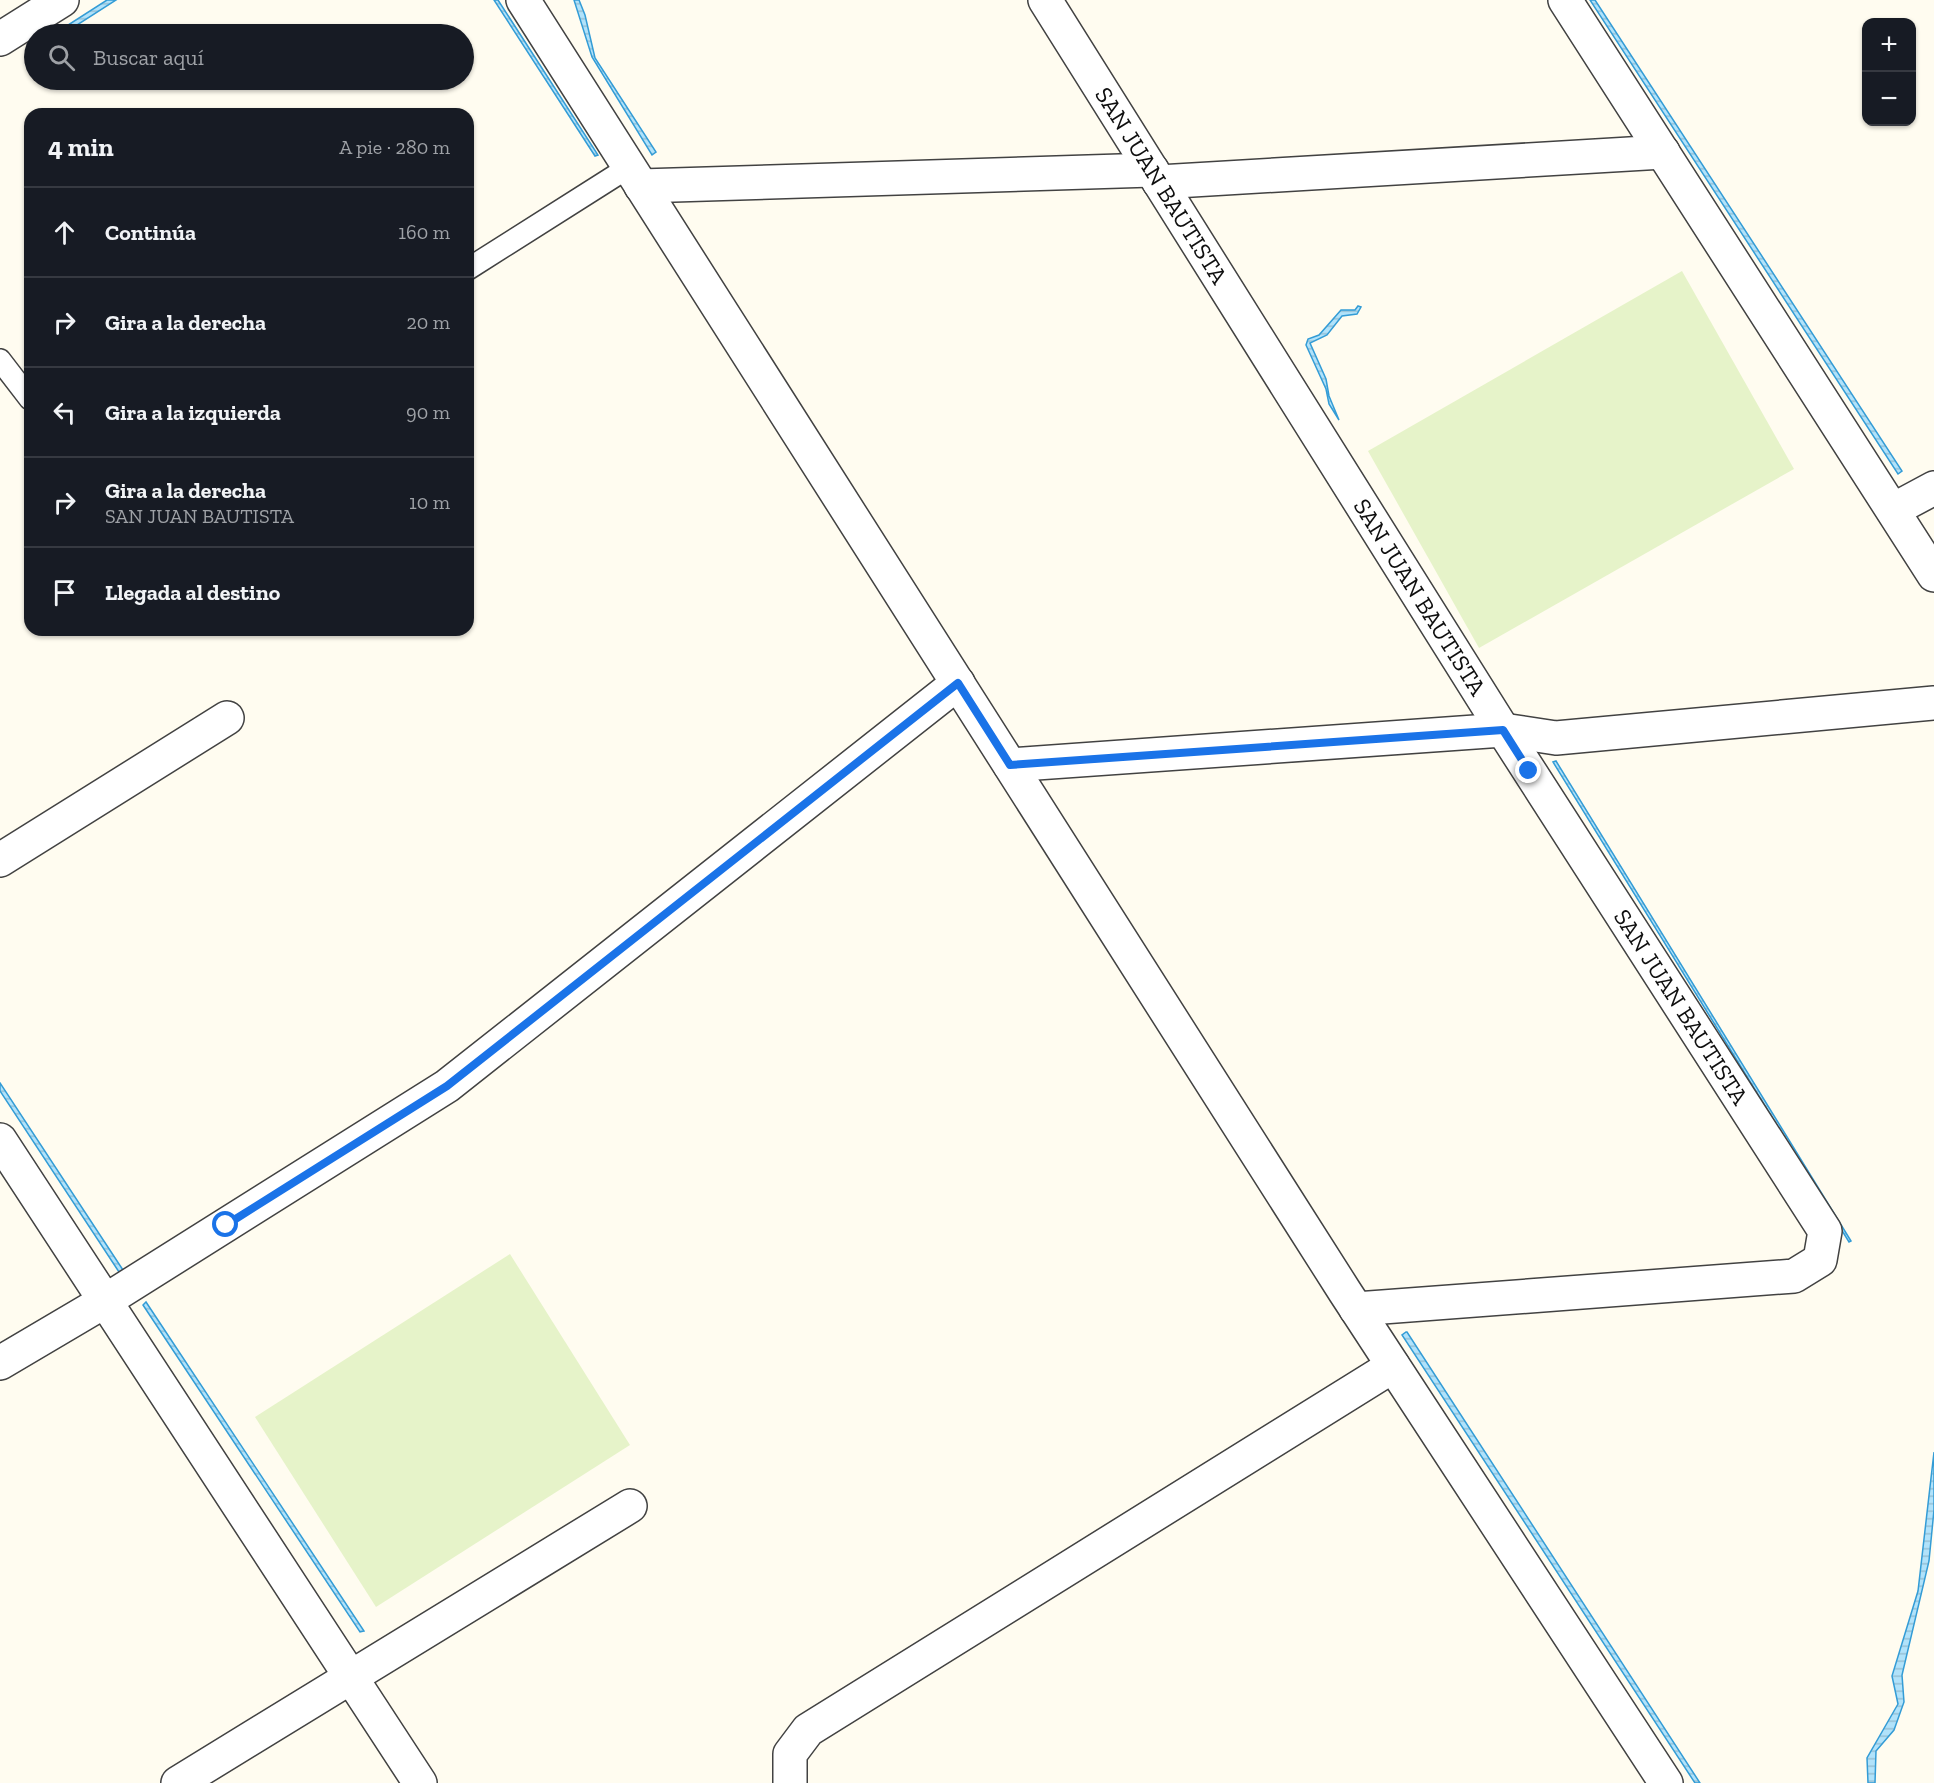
<!DOCTYPE html>
<html lang="es">
<meta charset="utf-8">
<style>
:root{--surface:#171b24;--page:#20242c;--text:#f1f3f6;--muted:#9ea1a6;--line:#363941}
body{margin:0;font-family:"Zilla Slab",serif;background:var(--page);color:var(--text)}
.controls{position:absolute;right:18px;top:18px;display:grid;overflow:hidden;border-radius:12px;box-shadow:0 2px 4px #0004}
.controls button{width:54px;height:54px;display:grid;place-items:center;padding:0;border:0;border-bottom:2px solid var(--line);background:var(--surface);color:var(--text);font:30px sans-serif}
.stop{position:absolute;width:18px;height:18px;margin:-14px;border:4px solid #1a73e8;border-radius:50%;background:#fff}
.stop.end{background:#1a73e8;border-color:#fff;box-shadow:0 2px 6px #0008}
.list{margin:0;padding:0;list-style:none}
h2{display:flex;justify-content:space-between;align-items:center;height:78px;margin:0;padding:0 24px;font-size:26px}
h2 small{font-size:20px;font-weight:400;color:var(--muted)}
.list li{display:grid;grid-template-columns:39px 1fr auto;gap:18px;align-items:center;box-sizing:border-box;height:90px;padding:0 24px;border-top:2px solid var(--line)}
.list b{display:block;font-size:22px;white-space:nowrap}
.list p{margin:0;font-size:20px;white-space:nowrap;color:var(--muted)}
.list em{font-size:20px;font-style:normal;color:var(--muted)}
.icon{flex:none;width:33px;height:33px;fill:none;stroke:currentColor;stroke-width:2;stroke-linecap:round;stroke-linejoin:round}
.map{position:relative;flex:none;width:1934px;height:1783px;overflow:hidden}
.search{position:absolute;background:var(--surface);box-shadow:0 2px 4px #0004;left:24px;top:24px;width:450px;height:66px;display:flex;align-items:center;gap:15px;box-sizing:border-box;padding:0 21px;border-radius:33px;color:var(--muted);font-size:22px}
.panel{position:absolute;background:var(--surface);box-shadow:0 2px 4px #0004;left:24px;top:108px;width:450px;height:528px;border-radius:18px}
.map>svg:first-child{display:block}
.pitch{fill:#e6f3c9}
.water{fill:url(#water-rules);stroke:#339cd6;stroke-width:1.5}
.lines{fill:none;stroke-linecap:round;stroke-linejoin:round}
.service-casing{stroke:#424242;stroke-width:24}
.minor-casing{stroke:#424242;stroke-width:36}
.service{stroke:#fff;stroke-width:21}
.minor{stroke:#fff;stroke-width:33}
.route{stroke:#1a73e8;stroke-width:8}
.labels{text-anchor:middle;stroke-width:6;stroke-linejoin:round;paint-order:stroke}
.street-label{font-size:24px;fill:#0f0f0f;stroke:#fff}
</style>
<div class="map">
<svg width="1934" height="1783" viewBox="0 0 1934 1783">
<defs>
<pattern id="water-rules" width="6" height="5" patternUnits="userSpaceOnUse" patternTransform="scale(1.5)"><rect width="6" height="5" fill="#b1e2fa"/><path d="M0 2.5h6" fill="none" stroke="#97c1d5"/></pattern>
</defs>
<rect width="100%" height="100%" fill="#fffcf0"/>
<!-- pitch -->
<g class="pitch">
<polygon points="1682,271 1794,469 1479,648 1368,451"/>
<polygon points="510,1254 630,1445 376,1607 255,1417"/>
</g>
<!-- water -->
<g class="water">
<polygon points="107,0 116,0 63,34 54,34"/>
<polygon points="494,0 498,0 598,155 595,156"/>
<polygon points="574,0 579,0 585,15 595,58 656,152 652,155 592,57"/>
<polygon points="1590,0 1595,0 1902,471 1898,474"/>
<polygon points="1358,306 1361,307 1357,314 1342,316 1327,335 1310,343 1326,379 1329,396 1339,420 1329,404 1326,389 1306,345 1308,339 1319,335 1341,310 1355,310"/>
<polygon points="1556,761 1851,1241 1849,1242 1553,762"/>
<polygon points="0,1083 123,1270 119,1272 0,1091"/>
<polygon points="146,1302 364,1631 360,1632 143,1305"/>
<polygon points="1406,1332 1407,1332 1700,1783 1695,1783 1402,1335"/>
<polygon points="1934,1452 1934,1510 1929,1561 1902,1675 1904,1702 1894,1730 1876,1751 1875,1783 1868,1783 1867,1758 1898,1704 1892,1676 1918,1591"/>
</g>
<g class="lines">
<defs>
<g id="service">
<polyline points="468,269 629,167"/>
<polyline points="0,360 30,399"/>
</g>
<g id="minor">
<polyline points="523,0 1345,1292 1666,1783"/>
<path id="s1" d="M1045,0L1503,730L1825,1231L1820,1260L1794,1276L1356,1309"/>
<polyline points="1565,0 1934,575"/>
<polyline points="0,39 62,0"/>
<polyline points="1159,182 1663,152"/>
<polyline points="641,186 1152,170"/>
<polyline points="1893,510 1934,488"/>
<polyline points="1010,765 1503,730 1556,738 1934,703"/>
<polyline points="0,860 227,718"/>
<polyline points="0,1140 420,1783"/>
<polyline points="0,1363 105,1301 447,1086 958,683"/>
<polyline points="178,1783 630,1506"/>
<polyline points="790,1783 790,1754 808,1730 1393,1366"/>
</g>
</defs>
<!-- service casing -->
<use href="#service" class="service-casing"/>
<!-- minor casing -->
<use href="#minor" class="minor-casing"/>
<!-- service -->
<use href="#service" class="service"/>
<!-- minor -->
<use href="#minor" class="minor"/>
</g>
<g class="lines">
<!-- route -->
<polyline class="route" points="226,1225 447,1086 958,683 1010,765 1503,730 1529,771"/>
</g>
<g class="labels">
<!-- street labels -->
<g class="street-label">
<text dy="8" stroke="none"><textPath href="#s1" startOffset="219">SAN JUAN BAUTISTA</textPath></text>
<text dy="8" stroke="none"><textPath href="#s1" startOffset="705">SAN JUAN BAUTISTA</textPath></text>
<text dy="8" stroke="none"><textPath href="#s1" startOffset="1191">SAN JUAN BAUTISTA</textPath></text>
</g>
</g>
</svg>
<div class="controls">
<button>+</button>
<button>−</button>
</div>
<div class="stop" style="left:226px;top:1225px"></div>
<div class="stop end" style="left:1529px;top:771px"></div>
<div class="search"><svg class="icon" aria-label="search" viewBox="0 0 24 24"><circle cx="10" cy="10" r="6"/><path d="M15 15l6 6"/></svg>Buscar aquí</div>
<section class="panel">
<h2>4 min<small>A pie · 280 m</small></h2>
<ul class="list">
<li><svg class="icon" aria-label="ahead" viewBox="0 0 24 24"><path d="M12 20V5M6 11l6-6 6 6"/></svg><div><b>Continúa</b></div><em>160 m</em></li>
<li><svg class="icon" aria-label="right" viewBox="0 0 24 24"><path d="M7 20v-9h11M14 6l5 5-5 5"/></svg><div><b>Gira a la derecha</b></div><em>20 m</em></li>
<li><svg class="icon" aria-label="left" viewBox="0 0 24 24"><path d="M17 20v-9H6M10 6l-5 5 5 5"/></svg><div><b>Gira a la izquierda</b></div><em>90 m</em></li>
<li><svg class="icon" aria-label="right" viewBox="0 0 24 24"><path d="M7 20v-9h11M14 6l5 5-5 5"/></svg><div><b>Gira a la derecha</b><p>SAN JUAN BAUTISTA</p></div><em>10 m</em></li>
<li><svg class="icon" aria-label="arrive" viewBox="0 0 24 24"><path d="M6 21V4h12l-3 4 3 4H6"/></svg><div><b>Llegada al destino</b></div></li>
</ul>
</section>
</div>
